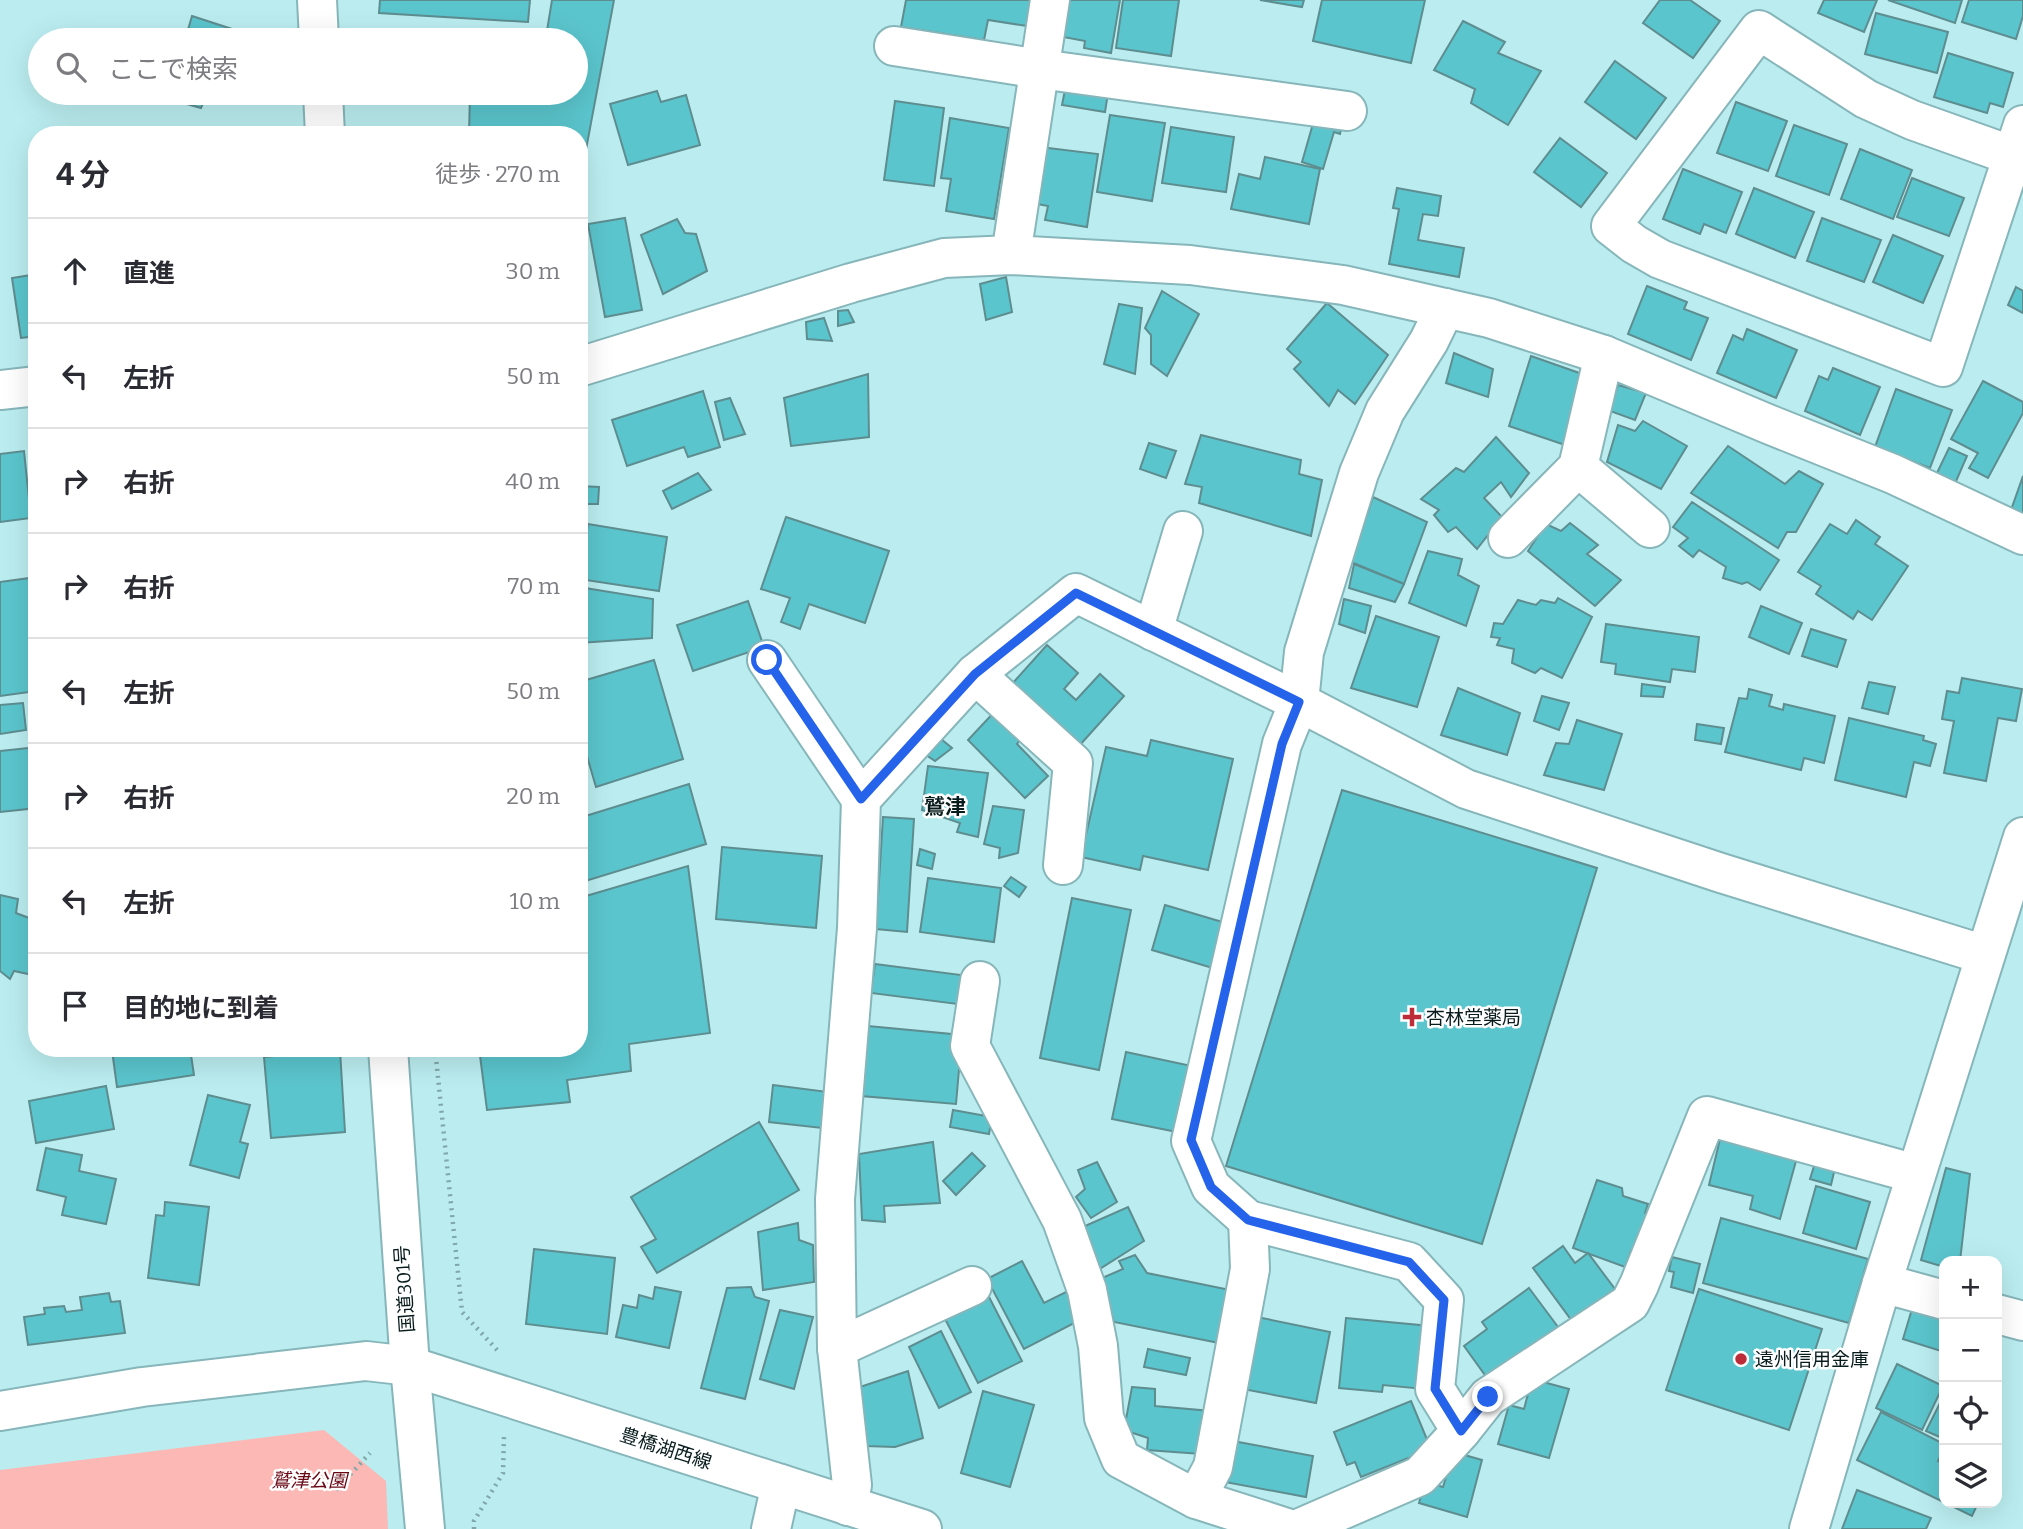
<!DOCTYPE html>
<html lang="ja">
<meta charset="utf-8">
<style>
:root{--surface:#fff;--page:#f7f7f7;--text:#2b2b33;--muted:#7c7c81;--line:#e1e1e2}
body{margin:0;font-family:Bitter,"Noto Sans JP",serif;background:var(--page);color:var(--text)}
.controls{position:absolute;right:21px;bottom:21px;display:grid;overflow:hidden;border-radius:14px;box-shadow:0 7px 28px #0002}
.controls button{width:63px;height:63px;display:grid;place-items:center;padding:0;border:0;border-bottom:2px solid var(--line);background:var(--surface);color:var(--text);font:35px sans-serif}
.stop{position:absolute;width:21px;height:21px;margin:-16px;border:5px solid #2563eb;border-radius:50%;background:#fff}
.stop.end{background:#2563eb;border-color:#fff;box-shadow:0 2px 7px #0008}
.list{margin:0;padding:0;list-style:none}
h2{display:flex;justify-content:space-between;align-items:center;height:91px;margin:0;padding:0 28px;font-size:30px}
h2 small{font-size:23px;font-weight:400;color:var(--muted)}
.list li{display:grid;grid-template-columns:46px 1fr auto;gap:21px;align-items:center;box-sizing:border-box;height:105px;padding:0 28px;border-top:2px solid var(--line)}
.list b{display:block;font-size:26px;white-space:nowrap}
.list em{font-size:23px;font-style:normal;color:var(--muted)}
.icon{flex:none;width:38px;height:38px;fill:none;stroke:currentColor;stroke-width:2;stroke-linecap:round;stroke-linejoin:round}
.map{position:relative;flex:none;width:2023px;height:1529px;overflow:hidden}
.search{position:absolute;background:var(--surface);box-shadow:0 7px 28px #0002;left:28px;top:28px;width:560px;height:77px;display:flex;align-items:center;gap:18px;box-sizing:border-box;padding:0 24px;border-radius:38px;color:var(--muted);font-size:26px}
.panel{position:absolute;background:var(--surface);box-shadow:0 7px 28px #0002;left:28px;top:126px;width:560px;height:931px;border-radius:28px}
.map>svg:first-child{display:block}
.green{fill:#fbb8b5}
.building{fill:#5bc5cd;stroke:#5e8d90;stroke-width:2}
.lines{fill:none;stroke-linecap:round;stroke-linejoin:round}
.street-casing{stroke:#86b6ba;stroke-width:42}
.secondary-casing{stroke:#86b6ba;stroke-width:42}
.primary-casing{stroke:#86b6ba;stroke-width:42}
.highway-casing{stroke:#86b6ba;stroke-width:42}
.path{stroke:#7fa6a9;stroke-width:4.5;stroke-dasharray:2 5;stroke-linecap:butt}
.street{stroke:#fff;stroke-width:38}
.secondary{stroke:#fff;stroke-width:38}
.primary{stroke:#fff;stroke-width:38}
.highway{stroke:#fff;stroke-width:38}
.route{stroke:#2563eb;stroke-width:9}
.poi-dot{fill:#bd2d39;stroke:#fff;stroke-width:2.5}
.labels{text-anchor:middle;stroke-width:5;stroke-linejoin:round;paint-order:stroke}
.poi-label{font-size:19px;fill:#081b1d;stroke:#fff;text-anchor:start}
.street-label{font-size:19px;fill:#081b1d;stroke:#fff}
.park-label{font-size:19px;font-style:italic;fill:#690715;stroke:#fff}
.neighbourhood-label{font-size:21px;font-weight:bold;fill:#081b1d;stroke:#fff}
</style>
<div class="map">
<svg width="2023" height="1529" viewBox="0 0 2023 1529">
<rect width="100%" height="100%" fill="#bbedf0"/>
<!-- green -->
<polygon class="green" points="324,1430 386,1481 388,1529 0,1529 0,1470"/>
<!-- building -->
<g class="building">
<polygon points="380,0 530,0 528,22 379,13"/>
<polygon points="552,0 614,0 579,187 579,135 469,135 470,93 576,93 576,40 472,40 472,37 546,37"/>
<polygon points="906,0 1031,0 1027,26 988,20 984,40 901,27"/>
<polygon points="1059,0 1120,0 1111,53 1084,48 1085,41 1053,35"/>
<polygon points="1123,0 1179,0 1171,56 1116,48"/>
<polygon points="1260,0 1304,0 1302,7"/>
<polygon points="1322,0 1425,0 1411,63 1313,41"/>
<polygon points="1660,0 1690,0 1720,21 1693,58 1643,23"/>
<polygon points="1824,0 1877,0 1864,32 1818,13"/>
<polygon points="1888,0 1962,0 1955,23"/>
<polygon points="1969,0 2023,0 2023,16 2016,39 1962,22"/>
<polygon points="1876,13 1948,32 1937,73 1865,54"/>
<polygon points="192,16 232,29 229,40 185,40"/>
<polygon points="1463,21 1505,42 1498,53 1541,71 1508,125 1471,103 1475,89 1434,70"/>
<polygon points="1948,53 2013,73 2003,107 1990,103 1987,113 1934,97"/>
<polygon points="1615,61 1666,98 1636,139 1585,102"/>
<polygon points="1066,85 1108,93 1105,112 1062,105"/>
<polygon points="657,91 661,102 686,95 700,145 628,165 610,104"/>
<polygon points="171,93 207,93 201,108 169,99"/>
<polygon points="895,101 944,108 934,186 884,180"/>
<polygon points="1736,102 1787,121 1768,171 1717,153"/>
<polygon points="1316,113 1343,121 1340,134 1334,132 1323,169 1302,162"/>
<polygon points="1110,115 1165,123 1152,201 1097,192"/>
<polygon points="950,118 1009,128 994,219 946,211 951,179 941,178"/>
<polygon points="1794,125 1847,144 1829,195 1776,176"/>
<polygon points="1171,127 1234,137 1226,192 1162,183"/>
<polygon points="1560,138 1607,173 1581,207 1534,172"/>
<polygon points="1040,147 1098,154 1087,227 1045,220 1048,206 1032,203"/>
<polygon points="1860,149 1912,170 1893,219 1841,199"/>
<polygon points="1265,157 1320,169 1309,224 1231,209 1239,174 1260,179"/>
<polygon points="1683,169 1742,192 1726,233 1704,224 1700,234 1663,219"/>
<polygon points="1912,178 1964,198 1949,236 1897,217"/>
<polygon points="1397,188 1441,196 1438,216 1423,214 1418,240 1464,248 1459,277 1389,264 1399,209 1393,208"/>
<polygon points="1754,188 1814,212 1795,258 1736,234"/>
<polygon points="625,218 642,310 605,317 588,224"/>
<polygon points="1822,218 1881,240 1864,282 1807,261"/>
<polygon points="677,219 685,233 696,234 707,271 663,294 641,235"/>
<polygon points="1893,235 1943,256 1923,303 1873,282"/>
<polygon points="37,274 37,336 21,338 12,278"/>
<polygon points="1006,277 1012,312 986,320 980,284"/>
<polygon points="1647,286 1687,302 1684,309 1708,318 1691,360 1628,334"/>
<polygon points="2016,287 2023,291 2023,313 2008,305"/>
<polygon points="1162,291 1199,314 1167,376 1151,364 1151,335 1145,328"/>
<polygon points="1327,303 1388,355 1355,404 1338,390 1329,406 1294,369 1301,362 1287,349"/>
<polygon points="1119,304 1142,308 1135,374 1104,364"/>
<polygon points="848,310 854,322 838,326 838,311"/>
<polygon points="824,318 832,341 807,339 806,322"/>
<polygon points="1747,329 1797,350 1776,398 1717,373 1733,335 1743,340"/>
<polygon points="1454,353 1493,369 1488,397 1446,383"/>
<polygon points="1531,356 1585,375 1565,445 1509,426"/>
<polygon points="1833,368 1880,387 1860,435 1805,411 1819,376 1828,380"/>
<polygon points="868,374 869,437 791,446 784,398"/>
<polygon points="1983,381 2023,402 2023,413 1988,478 1969,468 1978,453 1951,439"/>
<polygon points="1618,385 1646,393 1635,420 1610,411"/>
<polygon points="1896,389 1952,410 1930,468 1875,447"/>
<polygon points="703,391 720,447 688,457 684,447 627,466 612,420"/>
<polygon points="730,398 745,434 724,440 715,402"/>
<polygon points="1643,421 1687,446 1661,489 1607,462 1618,425 1635,431"/>
<polygon points="1201,435 1301,460 1299,474 1322,480 1311,536 1199,503 1202,487 1185,484"/>
<polygon points="1496,437 1529,473 1511,497 1501,482 1484,498 1502,517 1477,549 1456,527 1448,532 1434,515 1439,510 1421,499 1456,468 1464,472"/>
<polygon points="1149,443 1176,451 1166,478 1140,469"/>
<polygon points="1728,446 1785,484 1799,471 1823,484 1796,532 1787,532 1778,548 1691,493"/>
<polygon points="1949,448 1967,456 1954,486 1935,477"/>
<polygon points="24,451 31,518 0,522 0,454"/>
<polygon points="698,473 711,490 672,509 663,491"/>
<polygon points="2023,476 2023,514 2011,510"/>
<polygon points="579,486 599,487 598,504 579,504"/>
<polygon points="1373,497 1427,522 1404,584 1351,562"/>
<polygon points="1692,502 1779,560 1760,590 1747,582 1742,584 1723,578 1726,567 1699,550 1693,557 1679,546 1688,538 1673,527"/>
<polygon points="786,517 889,551 865,623 809,604 800,629 781,622 790,598 761,589"/>
<polygon points="1856,520 1880,537 1875,544 1908,566 1872,620 1858,611 1853,619 1816,594 1821,586 1798,572 1830,524 1847,534"/>
<polygon points="1570,523 1598,545 1587,554 1621,580 1595,606 1528,551 1546,524 1561,531"/>
<polygon points="588,524 667,537 659,591 579,579"/>
<polygon points="1428,551 1462,559 1458,575 1479,586 1466,626 1409,603"/>
<polygon points="1354,564 1404,584 1395,602 1349,588"/>
<polygon points="37,577 37,691 0,696 0,582"/>
<polygon points="579,587 653,599 652,638 579,643"/>
<polygon points="1558,598 1592,617 1562,678 1541,668 1535,673 1512,663 1514,649 1497,645 1500,638 1491,637 1494,623 1503,624 1518,600 1536,605 1541,600 1555,603"/>
<polygon points="1344,599 1371,606 1365,633 1339,624"/>
<polygon points="748,601 764,647 693,671 677,625"/>
<polygon points="1761,606 1802,623 1789,654 1749,637"/>
<polygon points="1376,616 1439,637 1417,707 1351,688"/>
<polygon points="1606,624 1699,637 1695,672 1672,669 1670,682 1615,674 1616,664 1601,662"/>
<polygon points="1811,629 1846,640 1837,667 1802,656"/>
<polygon points="1047,645 1078,673 1064,689 1076,700 1100,674 1124,696 1079,746 1011,685"/>
<polygon points="654,660 683,759 596,787 579,729 579,682"/>
<polygon points="1962,678 2022,689 2016,721 1998,718 1986,781 1944,773 1954,721 1942,719 1947,691 1959,693"/>
<polygon points="1869,682 1895,687 1888,714 1862,708"/>
<polygon points="1642,684 1665,687 1663,697 1641,696"/>
<polygon points="1458,688 1520,713 1507,755 1441,735"/>
<polygon points="1749,689 1772,695 1769,706 1783,710 1784,704 1835,716 1824,763 1804,758 1801,770 1725,752 1739,698 1747,699"/>
<polygon points="1542,696 1569,703 1559,730 1534,721"/>
<polygon points="23,703 26,730 0,734 0,705"/>
<polygon points="999,707 1025,733 1017,744 1048,776 1025,798 968,740"/>
<polygon points="1849,718 1924,736 1923,740 1936,744 1930,766 1914,762 1906,797 1835,780"/>
<polygon points="1577,720 1622,734 1604,790 1544,775 1556,743 1569,744"/>
<polygon points="1697,724 1724,728 1721,744 1695,740"/>
<polygon points="941,739 952,748 935,761 923,753"/>
<polygon points="1151,740 1233,759 1208,870 1143,856 1140,870 1081,857 1106,747 1147,756"/>
<polygon points="37,747 37,808 0,812 0,751"/>
<polygon points="928,766 988,773 978,837 957,832 960,823 922,810"/>
<polygon points="689,784 706,844 579,883 579,818"/>
<polygon points="1342,790 1597,868 1482,1244 1226,1166"/>
<polygon points="993,806 1024,810 1018,853 999,858 1000,848 984,844"/>
<polygon points="883,817 914,819 907,932 876,929"/>
<polygon points="722,847 822,856 816,928 716,919"/>
<polygon points="920,849 935,854 932,869 917,865"/>
<polygon points="688,866 710,1033 629,1044 631,1071 567,1080 570,1102 487,1110 479,1048 579,1048 579,898"/>
<polygon points="1011,877 1026,887 1019,897 1004,886"/>
<polygon points="928,878 1001,888 994,942 920,932"/>
<polygon points="0,895 18,899 16,913 37,921 37,976 14,971 10,979 0,971"/>
<polygon points="1072,898 1131,910 1099,1070 1040,1058"/>
<polygon points="1165,905 1229,924 1216,969 1152,950"/>
<polygon points="875,964 969,976 965,1005 871,993"/>
<polygon points="868,1026 962,1035 956,1104 861,1096"/>
<polygon points="125,1048 190,1048 194,1075 117,1087 112,1050"/>
<polygon points="340,1050 345,1132 271,1138 264,1057"/>
<polygon points="1126,1052 1196,1067 1182,1133 1112,1119"/>
<polygon points="773,1085 836,1093 831,1129 769,1122"/>
<polygon points="106,1086 114,1129 36,1143 29,1101"/>
<polygon points="208,1095 250,1105 240,1142 248,1144 239,1178 190,1165"/>
<polygon points="953,1110 992,1117 989,1134 950,1127"/>
<polygon points="759,1122 799,1190 657,1273 641,1247 656,1239 631,1197"/>
<polygon points="1720,1139 1796,1161 1780,1219 1750,1209 1753,1196 1709,1185"/>
<polygon points="933,1142 940,1203 884,1206 885,1222 862,1220 859,1154"/>
<polygon points="46,1148 82,1155 79,1171 116,1179 106,1224 62,1215 66,1197 37,1190"/>
<polygon points="972,1153 985,1166 956,1195 943,1181"/>
<polygon points="1097,1162 1117,1202 1091,1218 1076,1197 1085,1189 1078,1170"/>
<polygon points="1815,1163 1835,1168 1831,1185 1810,1179"/>
<polygon points="1946,1168 1970,1174 1960,1261 1944,1261 1944,1267 1921,1260"/>
<polygon points="1597,1180 1622,1188 1623,1196 1648,1204 1645,1213 1656,1217 1643,1255 1631,1251 1625,1267 1573,1248"/>
<polygon points="1816,1186 1870,1202 1856,1249 1803,1233"/>
<polygon points="165,1202 209,1207 199,1285 148,1278 156,1215 164,1216"/>
<polygon points="1128,1207 1144,1241 1098,1270 1076,1230"/>
<polygon points="1721,1218 1868,1259 1849,1323 1703,1283"/>
<polygon points="798,1223 799,1240 813,1245 814,1282 763,1290 758,1232"/>
<polygon points="1563,1246 1575,1263 1588,1253 1615,1289 1572,1321 1533,1268"/>
<polygon points="534,1249 615,1258 607,1334 526,1324"/>
<polygon points="1135,1255 1147,1273 1235,1291 1224,1344 1114,1322 1102,1278 1123,1269 1119,1261"/>
<polygon points="1672,1257 1700,1264 1693,1293 1671,1287 1674,1272 1669,1271"/>
<polygon points="1022,1261 1044,1303 1068,1291 1082,1319 1024,1349 987,1279"/>
<polygon points="655,1287 681,1292 669,1348 616,1337 623,1305 637,1308 639,1295 653,1299"/>
<polygon points="751,1287 755,1297 769,1301 745,1399 701,1388 727,1288"/>
<polygon points="1529,1288 1561,1331 1490,1382 1464,1346 1487,1329 1482,1322"/>
<polygon points="1699,1289 1822,1329 1789,1430 1666,1390"/>
<polygon points="109,1293 111,1302 120,1301 125,1333 28,1345 24,1317 45,1314 44,1308 64,1306 66,1312 82,1310 80,1297"/>
<polygon points="988,1295 1022,1361 978,1383 944,1317"/>
<polygon points="1912,1309 1944,1318 1944,1352 1903,1339"/>
<polygon points="780,1310 813,1317 794,1389 760,1379"/>
<polygon points="1257,1317 1330,1332 1316,1403 1243,1389"/>
<polygon points="1346,1318 1430,1326 1424,1389 1383,1385 1382,1392 1339,1388"/>
<polygon points="941,1331 971,1392 939,1408 909,1347"/>
<polygon points="1148,1349 1190,1358 1186,1375 1144,1367"/>
<polygon points="1897,1364 1943,1386 1922,1430 1876,1408"/>
<polygon points="908,1371 923,1438 895,1447 865,1446 857,1388"/>
<polygon points="1532,1379 1569,1389 1549,1458 1498,1444 1509,1405 1524,1409"/>
<polygon points="1132,1387 1155,1389 1155,1406 1211,1411 1201,1454 1147,1450 1148,1438 1124,1430"/>
<polygon points="983,1391 1034,1405 1010,1487 961,1473"/>
<polygon points="1943,1397 1944,1397 1944,1439 1926,1431"/>
<polygon points="1411,1401 1431,1449 1361,1477 1355,1462 1347,1465 1334,1432"/>
<polygon points="1881,1412 1944,1444 1944,1449 1938,1461 1944,1464 1944,1503 1978,1503 1972,1516 1857,1460"/>
<polygon points="1233,1441 1313,1456 1306,1497 1225,1482"/>
<polygon points="1454,1452 1482,1460 1467,1517 1419,1503 1425,1482 1443,1487"/>
<polygon points="1857,1490 1931,1518 1926,1529 1842,1529"/>
</g>
<g class="lines">
<defs>
<g id="street">
<polyline points="894,46 1040,69 1347,111"/>
<polyline points="2013,156 1912,120 1866,99 1759,30 1611,226 1634,244 1660,259 1943,367 2023,125"/>
<polyline points="1011,255 1050,0"/>
<polyline points="579,367 851,283 944,258 1011,255 1190,265 1343,285 1489,318 1604,355 1768,424 1893,474 2023,535"/>
<polyline points="0,390 37,386"/>
<polyline points="1578,467 1650,528"/>
<polyline points="1508,538 1578,467 1604,355"/>
<polyline points="1153,631 1183,531"/>
<polyline points="767,660 861,799"/>
<polyline points="975,674 1073,763 1063,865"/>
<polyline points="980,981 970,1046 1062,1220 1087,1290 1098,1346 1104,1418 1121,1459 1196,1499 1290,1529"/>
<polyline points="1882,1283 1944,1300"/>
<polyline points="1997,1314 2023,1321"/>
<polyline points="837,1348 972,1286"/>
<polyline points="1461,1431 1488,1397 1630,1303 1639,1285 1707,1116 1916,1174"/>
<polyline points="1196,1499 1213,1467 1250,1269 1248,1220"/>
<polyline points="848,1506 852,1485 837,1348 835,1199 857,928 861,799 975,674 1076,593 1299,702 1466,789 1721,873 1985,955"/>
<polyline points="771,1529 781,1484"/>
<polyline points="1298,1529 1420,1476 1461,1431 1435,1389 1444,1300 1409,1262 1248,1220 1211,1187 1191,1141 1282,744 1299,702 1304,652 1359,473 1385,411 1429,341 1445,308"/>
</g>
<g id="secondary">
<polyline points="0,1411 142,1387 366,1361 410,1366"/>
<polyline points="1809,1529 1882,1283 2023,837"/>
</g>
<polyline id="primary" points="410,1366 922,1529"/>
<g id="highway">
<polyline points="317,0 319,40"/>
<polyline points="323,93 325,135"/>
<polyline points="388,1048 410,1366 425,1529"/>
</g>
</defs>
<!-- street casing -->
<use href="#street" class="street-casing"/>
<!-- secondary casing -->
<use href="#secondary" class="secondary-casing"/>
<!-- primary casing -->
<use href="#primary" class="primary-casing"/>
<!-- highway casing -->
<use href="#highway" class="highway-casing"/>
<!-- path -->
<g class="path">
<polyline points="435,1048 462,1312 498,1351"/>
<polyline points="336,1490 370,1453"/>
<polyline points="474,1529 474,1521 503,1473 504,1437"/>
</g>
<!-- street -->
<use href="#street" class="street"/>
<!-- secondary -->
<use href="#secondary" class="secondary"/>
<!-- primary -->
<use href="#primary" class="primary"/>
<!-- highway -->
<use href="#highway" class="highway"/>
</g>
<g class="lines">
<!-- route -->
<polyline class="route" points="767,660 861,799 975,674 1076,593 1299,702 1282,744 1191,1140 1211,1187 1248,1220 1409,1262 1444,1300 1435,1389 1461,1431 1488,1397"/>
</g>
<!-- markers -->
<g class="poi-dot">
<path d="M1408.5 1006.5h7v7h7v7h-7v7h-7v-7h-7v-7h7z"/>
<circle cx="1741" cy="1359" r="7"/>
</g>
<g class="labels">
<!-- poi labels -->
<g class="poi-label">
<text x="1426" y="1024">杏林堂薬局</text>
<text x="1755" y="1366">遠州信用金庫</text>
</g>
<!-- street labels -->
<g class="street-label">
<text transform="translate(404 1289) rotate(-94)" y="7">国道301号</text>
<text transform="translate(666 1448) rotate(18)" y="7">豊橋湖西線</text>
</g>
<!-- park labels -->
<g class="park-label">
<text x="309" y="1487">鷲津公園</text>
</g>
<!-- neighbourhood labels -->
<g class="neighbourhood-label">
<text x="945" y="814">鷲津</text>
</g>
</g>
</svg>
<div class="controls">
<button>+</button>
<button>−</button>
<button><svg class="icon" aria-label="locate" viewBox="0 0 24 24"><circle cx="12" cy="12" r="6"/><path d="M12 2v4M12 18v4M2 12h4M18 12h4"/></svg></button>
<button><svg class="icon" aria-label="layers" viewBox="0 0 24 24"><path d="M12 4l9 5-9 5-9-5zM3 14l9 5 9-5"/></svg></button>
</div>
<div class="stop" style="left:767px;top:660px"></div>
<div class="stop end" style="left:1488px;top:1397px"></div>
<div class="search"><svg class="icon" aria-label="search" viewBox="0 0 24 24"><circle cx="10" cy="10" r="6"/><path d="M15 15l6 6"/></svg>ここで検索</div>
<section class="panel">
<h2>4 分<small>徒歩 · 270 m</small></h2>
<ul class="list">
<li><svg class="icon" aria-label="ahead" viewBox="0 0 24 24"><path d="M12 20V5M6 11l6-6 6 6"/></svg><div><b>直進</b></div><em>30 m</em></li>
<li><svg class="icon" aria-label="left" viewBox="0 0 24 24"><path d="M17 20v-9H6M10 6l-5 5 5 5"/></svg><div><b>左折</b></div><em>50 m</em></li>
<li><svg class="icon" aria-label="right" viewBox="0 0 24 24"><path d="M7 20v-9h11M14 6l5 5-5 5"/></svg><div><b>右折</b></div><em>40 m</em></li>
<li><svg class="icon" aria-label="right" viewBox="0 0 24 24"><path d="M7 20v-9h11M14 6l5 5-5 5"/></svg><div><b>右折</b></div><em>70 m</em></li>
<li><svg class="icon" aria-label="left" viewBox="0 0 24 24"><path d="M17 20v-9H6M10 6l-5 5 5 5"/></svg><div><b>左折</b></div><em>50 m</em></li>
<li><svg class="icon" aria-label="right" viewBox="0 0 24 24"><path d="M7 20v-9h11M14 6l5 5-5 5"/></svg><div><b>右折</b></div><em>20 m</em></li>
<li><svg class="icon" aria-label="left" viewBox="0 0 24 24"><path d="M17 20v-9H6M10 6l-5 5 5 5"/></svg><div><b>左折</b></div><em>10 m</em></li>
<li><svg class="icon" aria-label="arrive" viewBox="0 0 24 24"><path d="M6 21V4h12l-3 4 3 4H6"/></svg><div><b>目的地に到着</b></div></li>
</ul>
</section>
</div>
